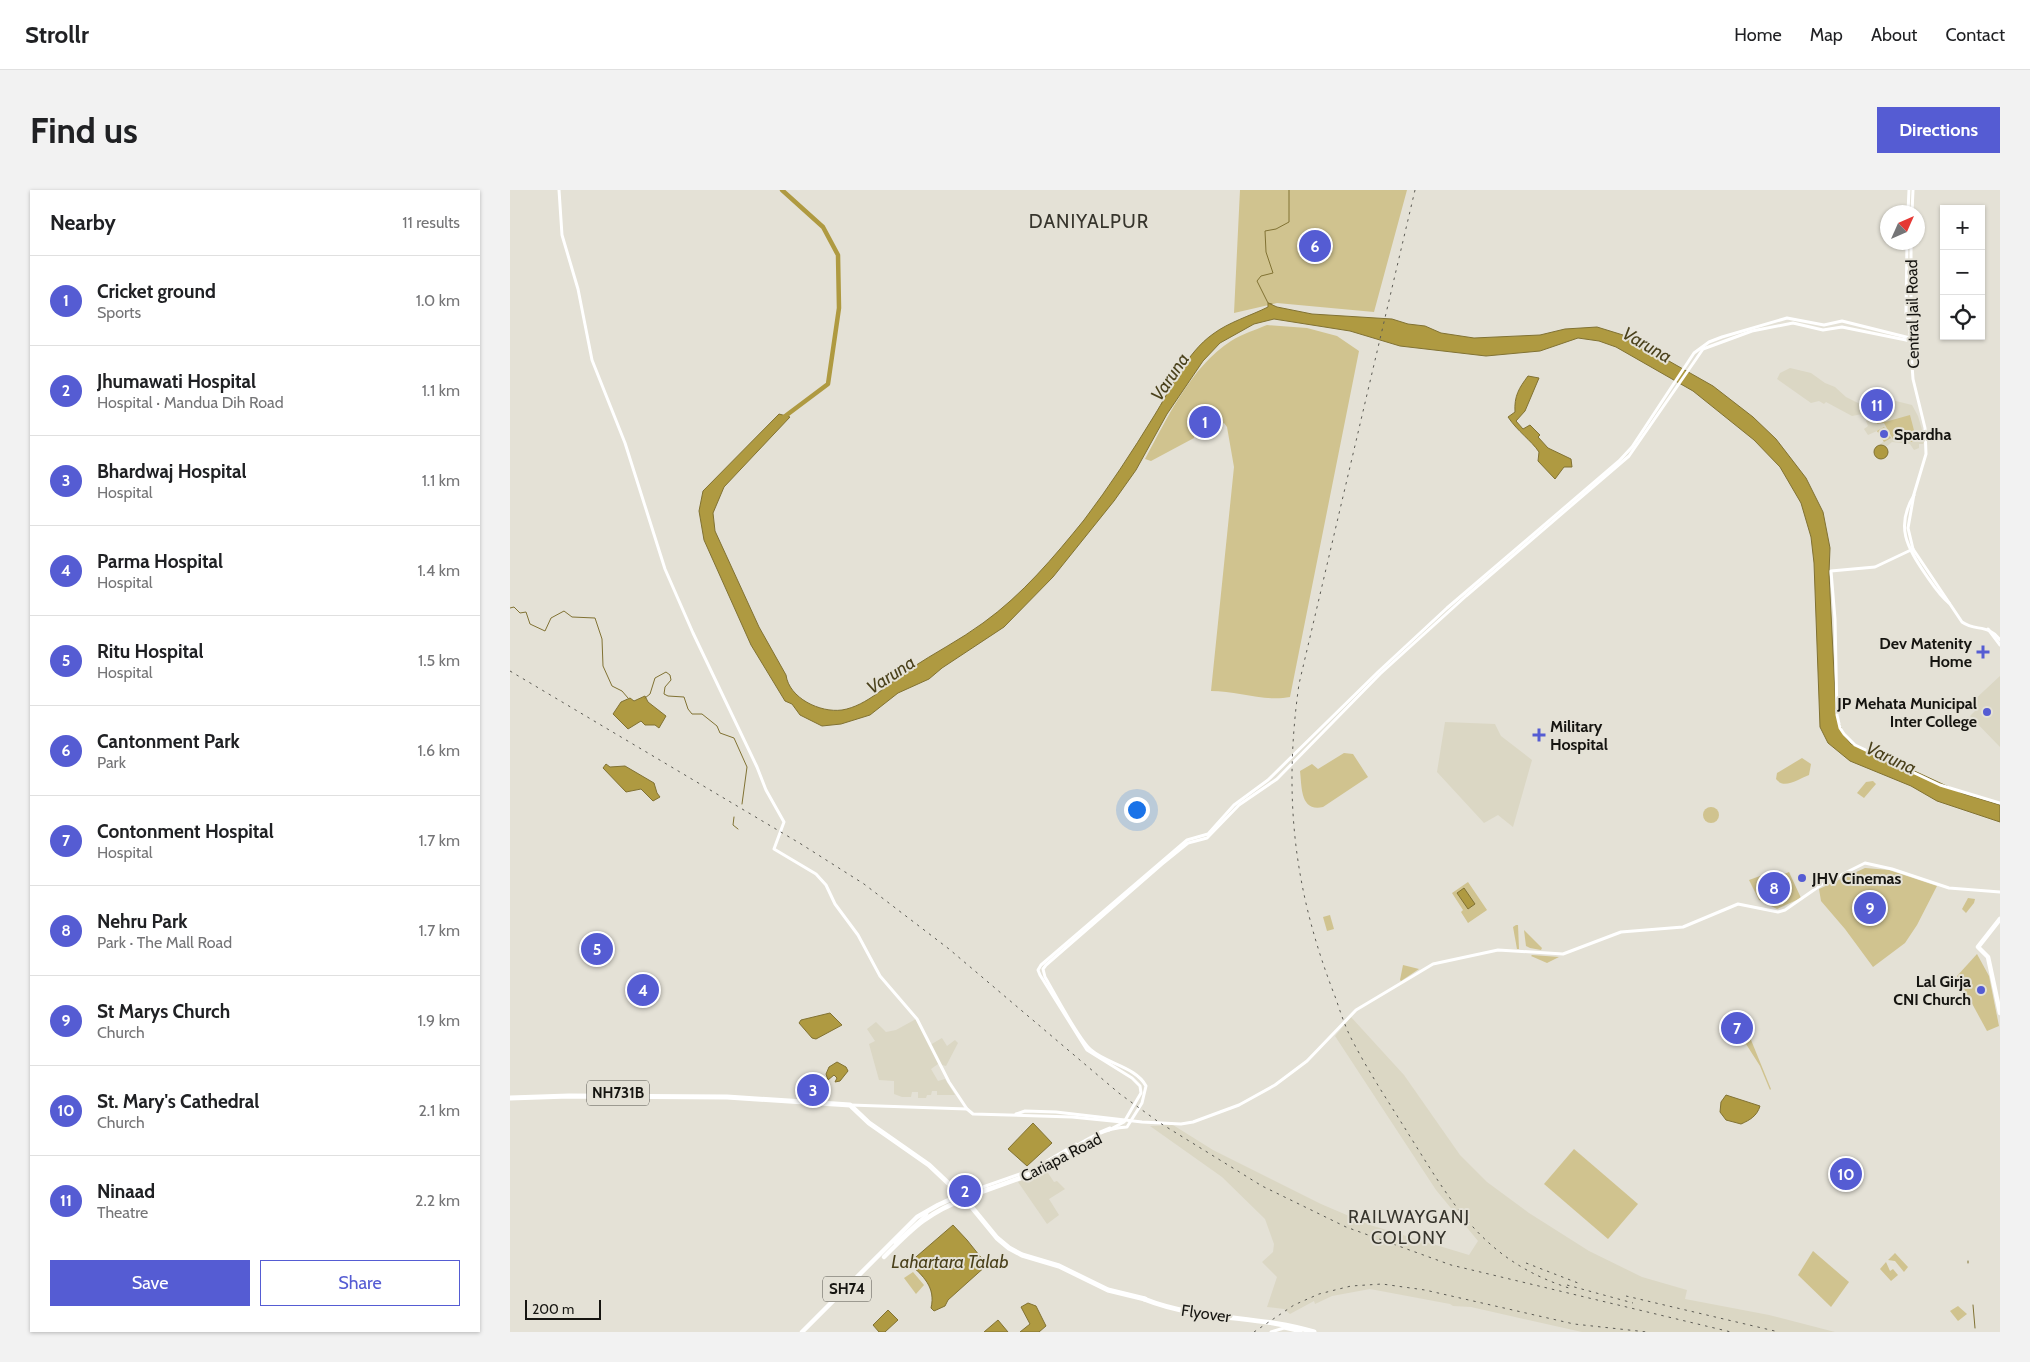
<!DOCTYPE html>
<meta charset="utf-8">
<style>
:root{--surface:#fff;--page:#f2f2f2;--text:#202124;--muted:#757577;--line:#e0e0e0;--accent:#555cd3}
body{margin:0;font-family:Cabin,sans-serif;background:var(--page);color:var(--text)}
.controls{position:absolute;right:15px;top:15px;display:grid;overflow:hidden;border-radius:0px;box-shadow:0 1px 4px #0004}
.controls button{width:45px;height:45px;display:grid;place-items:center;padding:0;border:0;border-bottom:1px solid var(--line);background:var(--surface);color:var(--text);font:25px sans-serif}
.compass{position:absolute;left:1370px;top:15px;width:45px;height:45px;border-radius:50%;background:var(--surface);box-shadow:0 1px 4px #0004;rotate:45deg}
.scale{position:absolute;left:15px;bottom:12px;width:76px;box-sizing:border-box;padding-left:5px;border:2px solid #161511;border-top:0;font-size:14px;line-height:18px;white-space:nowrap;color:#161511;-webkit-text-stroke:4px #e4e1d6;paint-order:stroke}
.you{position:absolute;left:626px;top:619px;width:18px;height:18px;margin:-12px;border:4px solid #fff;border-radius:50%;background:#1a73e8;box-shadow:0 0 0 8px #1a73e833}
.badge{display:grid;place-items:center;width:32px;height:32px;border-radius:50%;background:var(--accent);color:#fff;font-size:16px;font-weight:700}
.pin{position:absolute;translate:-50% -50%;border:2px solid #fff;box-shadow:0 1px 5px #0006}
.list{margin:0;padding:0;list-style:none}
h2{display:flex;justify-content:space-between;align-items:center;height:65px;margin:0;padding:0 20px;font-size:21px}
h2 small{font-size:16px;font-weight:400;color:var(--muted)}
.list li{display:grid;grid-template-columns:32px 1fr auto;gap:15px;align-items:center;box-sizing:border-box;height:90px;padding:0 20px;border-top:1px solid var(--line)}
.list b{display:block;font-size:19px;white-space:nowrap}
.list p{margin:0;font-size:16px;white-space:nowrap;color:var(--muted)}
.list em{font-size:16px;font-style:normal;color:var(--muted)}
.actions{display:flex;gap:10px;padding:15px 20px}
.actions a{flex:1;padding:11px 0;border:1px solid var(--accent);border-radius:0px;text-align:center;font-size:18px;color:var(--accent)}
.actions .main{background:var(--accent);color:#fff}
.icon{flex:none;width:28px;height:28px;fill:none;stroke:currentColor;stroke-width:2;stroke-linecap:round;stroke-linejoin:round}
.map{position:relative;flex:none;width:1490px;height:1142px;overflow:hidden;border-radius:0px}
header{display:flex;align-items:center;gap:30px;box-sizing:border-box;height:70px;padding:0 25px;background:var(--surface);border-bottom:1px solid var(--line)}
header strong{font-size:24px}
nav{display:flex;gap:28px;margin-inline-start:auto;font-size:18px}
.intro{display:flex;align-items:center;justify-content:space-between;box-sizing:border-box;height:120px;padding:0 30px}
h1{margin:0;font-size:35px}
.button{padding:12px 22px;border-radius:0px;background:var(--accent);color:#fff;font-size:18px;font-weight:700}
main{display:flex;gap:30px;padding:0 30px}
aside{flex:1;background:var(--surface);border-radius:0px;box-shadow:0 1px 4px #0004}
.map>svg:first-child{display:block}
.built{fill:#dbd7c4}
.green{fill:#d0c38f}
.water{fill:#af9a41;stroke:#817233}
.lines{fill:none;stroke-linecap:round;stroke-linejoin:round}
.stream{stroke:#817233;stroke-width:1}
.river{stroke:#af9a41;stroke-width:4.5}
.secondary{stroke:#fff;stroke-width:3}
.primary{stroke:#fff;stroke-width:4.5}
.highway{stroke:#fff;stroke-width:5}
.rail{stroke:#5c5b54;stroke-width:1;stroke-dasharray:2.5 5;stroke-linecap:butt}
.poi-dot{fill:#555cd3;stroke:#e4e1d6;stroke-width:2}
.labels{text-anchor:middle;stroke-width:4;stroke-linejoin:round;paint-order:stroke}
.shield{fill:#e4e1d6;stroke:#54524c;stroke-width:1}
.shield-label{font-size:15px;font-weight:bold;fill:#161511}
.street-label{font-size:16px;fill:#161511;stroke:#e4e1d6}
.poi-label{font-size:16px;font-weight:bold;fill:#161511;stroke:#e4e1d6;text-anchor:start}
.water-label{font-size:18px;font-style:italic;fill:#4a411b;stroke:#e4e1d6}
.neighbourhood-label{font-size:18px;letter-spacing:1px;fill:#37352d;stroke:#e4e1d6}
.quarter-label{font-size:19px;letter-spacing:1px;fill:#37352d;stroke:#e4e1d6}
</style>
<header>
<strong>Strollr</strong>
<nav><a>Home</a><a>Map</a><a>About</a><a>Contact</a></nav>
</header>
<div class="intro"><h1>Find us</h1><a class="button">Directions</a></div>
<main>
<aside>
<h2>Nearby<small>11 results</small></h2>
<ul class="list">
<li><span class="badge">1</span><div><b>Cricket ground</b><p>Sports</p></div><em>1.0 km</em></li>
<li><span class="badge">2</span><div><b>Jhumawati Hospital</b><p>Hospital · Mandua Dih Road</p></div><em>1.1 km</em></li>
<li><span class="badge">3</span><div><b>Bhardwaj Hospital</b><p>Hospital</p></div><em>1.1 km</em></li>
<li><span class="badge">4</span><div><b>Parma Hospital</b><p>Hospital</p></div><em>1.4 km</em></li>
<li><span class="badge">5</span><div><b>Ritu Hospital</b><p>Hospital</p></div><em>1.5 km</em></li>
<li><span class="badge">6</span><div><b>Cantonment Park</b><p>Park</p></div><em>1.6 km</em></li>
<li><span class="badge">7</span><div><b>Contonment Hospital</b><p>Hospital</p></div><em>1.7 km</em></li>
<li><span class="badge">8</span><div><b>Nehru Park</b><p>Park · The Mall Road</p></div><em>1.7 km</em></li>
<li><span class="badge">9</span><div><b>St Marys Church</b><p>Church</p></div><em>1.9 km</em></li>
<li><span class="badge">10</span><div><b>St. Mary's Cathedral</b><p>Church</p></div><em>2.1 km</em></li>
<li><span class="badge">11</span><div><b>Ninaad</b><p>Theatre</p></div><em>2.2 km</em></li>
</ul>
<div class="actions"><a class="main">Save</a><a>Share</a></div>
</aside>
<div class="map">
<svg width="1490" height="1142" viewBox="0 0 1490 1142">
<rect width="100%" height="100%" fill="#e4e1d6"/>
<!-- built -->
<g class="built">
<polygon points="1280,178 1301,183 1315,193 1325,197 1336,207 1352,215 1369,203 1376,212 1382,210 1402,215 1408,226 1415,250 1413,254 1409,254 1409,258 1404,260 1400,254 1382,252 1376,257 1379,263 1369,270 1363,260 1374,251 1367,241 1358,245 1354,239 1358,236 1356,231 1359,229 1357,223 1342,226 1316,212 1314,214 1309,211 1301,213 1267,189 1270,183"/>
<polygon points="1490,486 1490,557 1460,526 1467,519 1461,513"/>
<polygon points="935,532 985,534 991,546 1022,570 1003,637 988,625 974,633 927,582"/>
<polygon points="841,827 894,885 950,965 977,992 1019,1023 1079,1061 1132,1087 1177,1100 1175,1109 1259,1125 1325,1142 1072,1142 961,1117 943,1116 940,1114 860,1099 822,1106 805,1114 804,1111 780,1124 774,1119 757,1117 767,1087 752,1072 763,1062 764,1054 755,1029 712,987 640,936 663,935 703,960 811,1014 860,1035 959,1065 968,1051 926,1000 825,846"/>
<polygon points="406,829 420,855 432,848 437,856 445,850 448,853 436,876 428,874 421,879 428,891 435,889 445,905 427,905 427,901 422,901 421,905 417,905 416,908 408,908 408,902 402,902 401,907 392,907 384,904 384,891 369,890 359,854 365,851 357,839 366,832 376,842 386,840"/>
<polygon points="536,980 544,992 547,991 555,999 539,1009 549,1025 537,1034 508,992"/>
</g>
<!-- green -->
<g class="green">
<polygon points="730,0 897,0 864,122 767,113 724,123"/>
<path d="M757,135L797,138L827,146L849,161L780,507C755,512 727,501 701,501L724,277L717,237L714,233L711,235L705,218L682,228L684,248L641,271L635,269C658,227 680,178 721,151C732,144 745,140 757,135Z"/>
<polygon points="1370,218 1375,232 1400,225 1406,248 1402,252 1383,249 1374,233 1367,234 1364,222"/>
<polygon points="703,222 708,233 685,244 683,230"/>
<polygon points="1374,237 1381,248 1374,252 1367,241"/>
<path d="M834,563L843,564L858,587L813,617C790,622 792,597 790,581L802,574L808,579Z"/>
<path d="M1292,568L1301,574L1299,585C1288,589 1274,600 1266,589L1267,583Z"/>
<polygon points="1363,591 1366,594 1354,608 1347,603 1356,592"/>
<circle cx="1201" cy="625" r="8"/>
<polygon points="1355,678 1379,680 1427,696 1407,735 1395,753 1363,777 1335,739 1311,711 1309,699"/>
<polygon points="1261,682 1264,688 1279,682 1291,708 1267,719 1249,710 1239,690"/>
<polygon points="958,692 977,720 958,733 951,722 953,720 942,703"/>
<polygon points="1458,708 1465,709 1464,713 1456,723 1452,719"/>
<polygon points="820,725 824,739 817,741 813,727"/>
<polygon points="1006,735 1008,735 1009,759 1007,759 1003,737"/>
<polygon points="1014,740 1032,758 1031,760 1020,758 1016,756"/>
<polygon points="1467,764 1479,786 1489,836 1477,841 1447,786"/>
<polygon points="1022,765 1049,767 1037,773 1021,766"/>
<polygon points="893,775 909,779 891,791 890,790"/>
<polygon points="1239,845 1261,899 1260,900 1250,876 1236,854"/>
<polygon points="1064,959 1128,1014 1098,1049 1034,994"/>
<polygon points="1303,1061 1339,1092 1321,1117 1288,1085"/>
<polygon points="1385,1063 1398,1077 1394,1082 1385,1071 1378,1070"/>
<polygon points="1376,1072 1380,1081 1383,1079 1388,1085 1381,1091 1370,1079"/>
<polygon points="403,1082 414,1095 406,1104 394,1088"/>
<polygon points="1448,1116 1457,1124 1448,1131 1440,1121"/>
</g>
<!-- water -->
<g class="water">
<path d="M758,113L767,117L802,124L882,129L898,134L915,136L931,143L964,148L1030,145L1055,139L1087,137L1113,145L1203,196L1243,227L1266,249L1296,288L1313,322L1320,358L1319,383L1326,523L1333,544L1341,554L1372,566L1454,604L1490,615V632L1427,611L1401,596L1340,571L1318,553L1310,537L1304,373L1301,347L1291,313L1270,277L1244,250L1183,201L1106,157L1089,151L1068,148L1030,161L976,166L890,156L840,141L764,129L744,134L710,153L693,171L657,224L626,280L604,311L543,387L494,437L432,478L419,489L388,503L360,525L331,534L312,536L290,525L282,514L275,511L241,455L194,350L189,321L193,301L269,224L280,227L214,297L203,323L205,341L249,437L276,485C279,508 310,523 332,520C357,516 379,493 400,479C424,463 450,450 473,433C512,405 544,367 574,330C599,297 622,262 644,226C661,199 676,163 703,144C719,132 740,126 758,117Z"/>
<path d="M1018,186L1029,188L1015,221L1006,231L1013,239L1020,235L1030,245L1028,247L1038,258L1061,269L1062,277H1054L1045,289L1028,271L1029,262C1021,250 1008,242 998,227L1005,222C1004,206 1009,198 1018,186Z"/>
<circle cx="1371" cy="262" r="7"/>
<polygon points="135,506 138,512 156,526 149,538 145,535 135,535 131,531 118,539 103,524 111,512 120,508 124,511"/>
<polygon points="96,574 100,577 115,576 144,593 147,603 150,607 143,611 131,599 116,602 93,578"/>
<polygon points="954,698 965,714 958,719 947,703"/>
<polygon points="320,823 332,835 306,849 302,848 289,833 291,830"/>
<polygon points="327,872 336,877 338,881 330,891 325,892 327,888 324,885 318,890 316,884 319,877"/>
<path d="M1216,905L1250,916C1247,926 1240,930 1231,934L1216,930L1210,922L1211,912Z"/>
<polygon points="523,933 542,953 517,976 498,959"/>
<path d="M443,1035L457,1050L477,1075L438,1110L435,1116L424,1121L421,1118C426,1097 413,1086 399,1073Z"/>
<polygon points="518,1113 526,1116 536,1136 529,1142 510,1142 520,1134 511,1117"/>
<polygon points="378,1120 388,1130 375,1142 369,1142 363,1135"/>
<polygon points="488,1130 498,1142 474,1142"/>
</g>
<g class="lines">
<!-- stream -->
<g class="stream">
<polyline points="762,114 758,113 747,91 751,86 763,83 756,62 755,41 766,39 779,32 779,0"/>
<polyline points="0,418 4,417 10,423 16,422 20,434 35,441 41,428 54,421 62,427 85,428 92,449 93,476 102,496 112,501 118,508"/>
<polyline points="135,508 140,504 145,488 156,482 160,485 161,490 155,497 154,504 158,506 174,507 178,519 182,524 192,524 207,536 210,543 224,548 237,577 232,614"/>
<polyline points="224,627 223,635 228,639"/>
<polyline points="1458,1073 1458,1071"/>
<polyline points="1463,1115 1465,1138"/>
</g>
<!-- river -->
<polyline class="river" points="270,230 318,194 329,118 328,65 313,37 272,0"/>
<!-- secondary -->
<g class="secondary">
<polyline points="49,0 52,45 68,99 82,170 115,253 155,379 183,443 247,577 256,600 274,632 264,659 306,684 316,695 325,714 348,745 370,786 407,829 439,892 457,919"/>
<polyline points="1398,22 1399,0"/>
<polyline points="1402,22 1403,0"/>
<polyline points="1397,52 1396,123 1399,132"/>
<path d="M1401,52V123L1399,133L1403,189L1415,238L1416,264L1404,304L1398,338L1403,359L1452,432C1466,442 1477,433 1490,450"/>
<path d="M1404,305C1385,337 1397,357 1416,385C1423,395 1429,405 1439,413"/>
<polyline points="1403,359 1365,377 1321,381 1325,429 1327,525 1330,538 1334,544 1345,555 1430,595 1490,613"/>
<polyline points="1478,439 1490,455"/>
<polyline points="340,915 457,919 463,924 562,927 612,932"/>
<polyline points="506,924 515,921 546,922 632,932 671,934 683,932 729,915 765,895 797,871 846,820 923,774 988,760 1053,764 1111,742 1173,737 1228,714 1268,722 1275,720 1311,695 1355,673 1382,679 1439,698 1490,702"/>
<polyline points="599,940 614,932 631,903 630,896 622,888 577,860 530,785 528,780 531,775 677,650 698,644 724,615 758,590 868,482 937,418 1109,271 1122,257 1184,163 1199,152 1212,147 1277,128 1314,135 1332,131 1400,148"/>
<polyline points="588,943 600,938"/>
<polyline points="537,971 566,954"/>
<polyline points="453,1004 521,980"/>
<polyline points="457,1008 524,984 559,963"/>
<path d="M445,1010C471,1000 499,993 524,981C554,967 583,938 617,937L632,913L636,896C626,877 597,874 581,860C568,849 545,804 535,787L533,779L536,775L652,674L678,653L697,648L729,615L767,589L870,484L956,406L1119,266L1193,159L1242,141L1283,133L1313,140L1332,137L1401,151"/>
<polyline points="385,1053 417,1024"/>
<polyline points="761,1142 774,1138 791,1142"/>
</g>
<!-- primary -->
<g class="primary">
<polyline points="1490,729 1468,757 1478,767 1490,823"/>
<path d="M374,1067C401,1040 419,1021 456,1009"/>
<polyline points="292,1142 407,1027 428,1015 452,1004"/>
</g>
<!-- highway -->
<g class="highway">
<polyline points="0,908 59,906 217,907 340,915 359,933 419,975 455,1009 487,1048 499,1058 512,1065 549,1076 598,1100 635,1109"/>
<path d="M634,1109C689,1131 748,1125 804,1142"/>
</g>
<!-- rail -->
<g class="rail">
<path d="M905,0L789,494C773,608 784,702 826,809C830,821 834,833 839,844C857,880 880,914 901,948C946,1020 976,1072 1062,1099"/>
<polyline points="0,481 291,654 354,694 439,759 610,904 650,933 752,996 836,1037 941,1075 1221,1142"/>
<polyline points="1016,1073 1068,1093"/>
<polyline points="1057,1095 1123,1113"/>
<polyline points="1116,1106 1269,1142"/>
<polyline points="744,1142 784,1115 809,1104 841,1096 872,1094 915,1100 1064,1134 1137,1142"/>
</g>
</g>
<!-- markers -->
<g class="poi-dot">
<circle cx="1374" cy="244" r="5"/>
<path d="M1470.5 454.5h5v5h5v5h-5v5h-5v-5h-5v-5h5z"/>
<circle cx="1477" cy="522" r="5"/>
<path d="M1026.5 537.5h5v5h5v5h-5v5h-5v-5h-5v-5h5z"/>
<circle cx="1292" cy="688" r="5"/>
<circle cx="1471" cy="800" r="5"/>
</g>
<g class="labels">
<!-- shield labels -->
<g class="shield">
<rect x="77" y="890.5" width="62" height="25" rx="4"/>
<rect x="313" y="1086.5" width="48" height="25" rx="4"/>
</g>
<g class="shield-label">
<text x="108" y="908">NH731B</text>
<text x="337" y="1104">SH74</text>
</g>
<!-- street labels -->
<g class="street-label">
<text transform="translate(1402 124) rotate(-91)" y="6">Central Jail Road</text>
<text transform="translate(551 967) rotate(-27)" y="6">Cariapa Road</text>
<text transform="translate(696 1123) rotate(8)" y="6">Flyover</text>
</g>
<!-- poi labels -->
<g class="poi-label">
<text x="1384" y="250">Spardha</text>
<text x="1462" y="459" text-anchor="end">Dev Matenity<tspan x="1462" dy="18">Home</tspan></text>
<text x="1467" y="519" text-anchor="end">JP Mehata Municipal<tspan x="1467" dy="18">Inter College</tspan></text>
<text x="1040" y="542">Military<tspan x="1040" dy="18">Hospital</tspan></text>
<text x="1302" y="694">JHV Cinemas</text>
<text x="1461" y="797" text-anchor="end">Lal Girja<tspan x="1461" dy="18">CNI Church</tspan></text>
</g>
<!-- water labels -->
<g class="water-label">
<text transform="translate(1137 155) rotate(30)" y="6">Varuna</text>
<text transform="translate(660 187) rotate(-56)" y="6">Varuna</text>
<text transform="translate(381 485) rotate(-33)" y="6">Varuna</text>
<text transform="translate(1381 568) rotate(25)" y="6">Varuna</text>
<text x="440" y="1078">Lahartara Talab</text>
</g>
<!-- neighbourhood labels -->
<g class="neighbourhood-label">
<text x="899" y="1033">RAILWAYGANJ<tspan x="899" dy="21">COLONY</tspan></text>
</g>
<!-- quarter labels -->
<g class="quarter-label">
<text x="579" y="38">DANIYALPUR</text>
</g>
</g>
</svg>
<div class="controls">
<button>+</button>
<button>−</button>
<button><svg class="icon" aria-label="locate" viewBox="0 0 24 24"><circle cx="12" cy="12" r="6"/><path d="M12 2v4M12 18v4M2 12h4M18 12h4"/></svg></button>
</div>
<svg class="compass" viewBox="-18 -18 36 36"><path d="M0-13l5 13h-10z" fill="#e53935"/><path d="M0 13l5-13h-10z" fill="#757577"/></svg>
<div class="scale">200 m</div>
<div class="you"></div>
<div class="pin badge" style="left:695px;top:232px">1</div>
<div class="pin badge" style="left:455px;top:1001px">2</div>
<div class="pin badge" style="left:303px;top:900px">3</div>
<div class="pin badge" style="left:133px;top:800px">4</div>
<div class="pin badge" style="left:87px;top:759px">5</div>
<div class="pin badge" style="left:805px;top:56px">6</div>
<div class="pin badge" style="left:1227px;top:838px">7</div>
<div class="pin badge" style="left:1264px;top:698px">8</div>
<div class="pin badge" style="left:1360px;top:718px">9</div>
<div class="pin badge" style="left:1336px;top:984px">10</div>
<div class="pin badge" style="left:1367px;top:215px">11</div>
</div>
</main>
